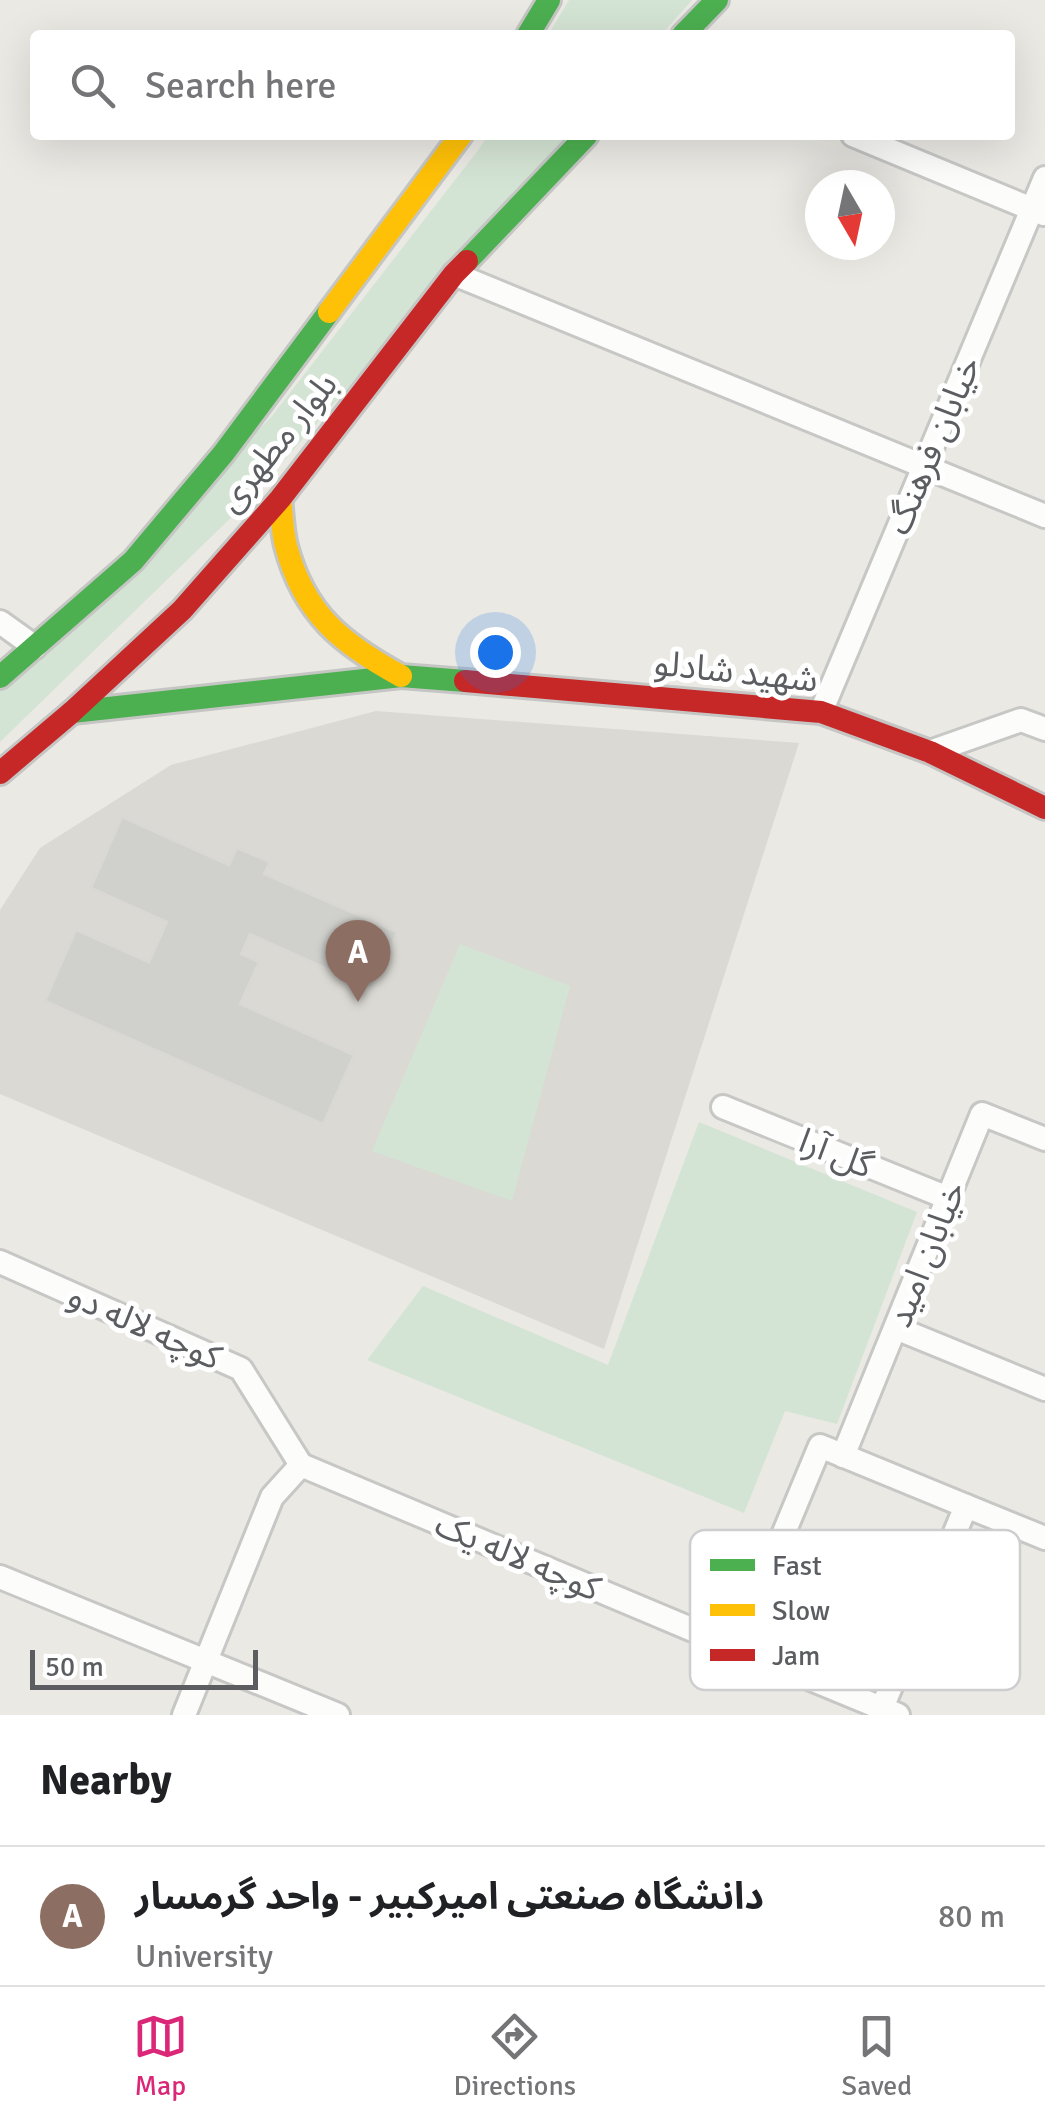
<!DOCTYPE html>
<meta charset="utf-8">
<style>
:root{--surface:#fff;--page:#f2f2f2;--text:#202124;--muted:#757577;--line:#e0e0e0;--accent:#db2777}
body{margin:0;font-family:Signika,"Noto Sans Arabic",sans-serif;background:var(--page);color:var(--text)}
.compass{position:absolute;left:805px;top:170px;width:90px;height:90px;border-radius:50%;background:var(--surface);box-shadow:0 10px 40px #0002;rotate:171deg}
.scale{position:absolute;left:30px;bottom:25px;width:228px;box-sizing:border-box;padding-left:10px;border:5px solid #5b5d61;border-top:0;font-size:28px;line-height:35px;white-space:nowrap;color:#5b5d61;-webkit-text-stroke:8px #fff;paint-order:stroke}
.you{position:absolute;left:495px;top:652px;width:35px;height:35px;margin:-25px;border:8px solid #fff;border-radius:50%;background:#1a73e8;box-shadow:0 0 0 15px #1a73e833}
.badge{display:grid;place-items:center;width:65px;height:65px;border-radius:50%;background:var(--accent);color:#fff;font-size:32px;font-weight:700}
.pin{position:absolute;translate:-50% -82px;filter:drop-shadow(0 2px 5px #0008)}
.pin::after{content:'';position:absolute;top:52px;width:35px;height:30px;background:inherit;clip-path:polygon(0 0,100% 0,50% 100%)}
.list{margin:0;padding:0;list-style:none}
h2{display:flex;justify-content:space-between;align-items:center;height:130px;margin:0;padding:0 40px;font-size:42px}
h2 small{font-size:32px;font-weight:400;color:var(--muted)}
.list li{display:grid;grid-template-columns:65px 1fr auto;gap:30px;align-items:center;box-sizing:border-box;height:140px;padding:0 40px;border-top:2px solid var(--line)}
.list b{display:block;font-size:38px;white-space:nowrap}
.list p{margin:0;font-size:32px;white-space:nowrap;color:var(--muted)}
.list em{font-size:32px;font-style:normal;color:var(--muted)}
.icon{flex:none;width:55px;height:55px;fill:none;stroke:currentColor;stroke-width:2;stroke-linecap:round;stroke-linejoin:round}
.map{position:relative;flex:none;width:1045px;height:1715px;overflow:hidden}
.search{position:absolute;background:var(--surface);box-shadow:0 10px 40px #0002;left:30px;right:30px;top:30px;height:110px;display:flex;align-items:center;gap:25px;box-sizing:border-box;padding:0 35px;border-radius:10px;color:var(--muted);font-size:38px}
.sheet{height:270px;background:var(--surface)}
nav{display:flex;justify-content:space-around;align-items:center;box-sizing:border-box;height:140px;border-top:2px solid var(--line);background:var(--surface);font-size:28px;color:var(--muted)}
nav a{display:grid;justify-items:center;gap:5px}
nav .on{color:var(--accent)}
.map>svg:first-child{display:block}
.education{fill:#dad9d3}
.green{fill:#d4e4d4}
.building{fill:#d0d0cd;stroke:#d9d8d4;stroke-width:2.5}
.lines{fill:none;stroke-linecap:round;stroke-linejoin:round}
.street-casing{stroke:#c7c7c6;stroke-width:28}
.fast-casing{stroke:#c5c6c4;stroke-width:28}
.slow-casing{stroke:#c5c6c4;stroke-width:28}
.jam-casing{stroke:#c5c6c4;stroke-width:28}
.street{stroke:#fcfcfb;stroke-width:22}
.fast{stroke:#4caf50;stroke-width:22}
.slow{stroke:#ffc107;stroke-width:22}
.jam{stroke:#c62828;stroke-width:22}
.labels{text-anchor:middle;stroke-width:10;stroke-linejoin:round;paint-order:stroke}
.street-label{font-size:35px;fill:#5b5d61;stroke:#fff}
.key{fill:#fff;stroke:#ceced0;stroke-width:2.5}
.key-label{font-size:28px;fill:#5b5d61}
</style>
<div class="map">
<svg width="1045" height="1715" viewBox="0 0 1045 1715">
<rect width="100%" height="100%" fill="#eae9e4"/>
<!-- education -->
<polygon class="education" points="376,711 799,743 604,1349 0,1094 0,910 40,848 171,765"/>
<!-- green -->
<g class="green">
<polygon points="569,0 692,0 661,35 548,35"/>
<polygon points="488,135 573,135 246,503 0,742 0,684 272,416 479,149"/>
<polygon points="460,944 570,986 512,1201 372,1151"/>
<polygon points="699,1122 917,1212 837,1424 785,1411 744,1513 367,1360 423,1286 608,1365"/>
</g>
<!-- building -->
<polygon class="building" points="122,817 229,865 237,848 270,862 264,874 397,932 372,989 250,934 241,954 259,962 240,1004 354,1055 323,1124 45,1001 76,930 149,962 167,922 91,888"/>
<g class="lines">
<defs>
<g id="street">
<polyline points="853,135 1044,214"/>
<polyline points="454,274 1045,516"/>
<polyline points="0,622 35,647"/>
<polyline points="821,712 1045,178"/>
<polyline points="930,752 1021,720 1045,729"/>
<polyline points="723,1107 948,1198"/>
<polyline points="0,1262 241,1369 301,1465"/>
<polyline points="896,1328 1045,1389"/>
<polyline points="843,1456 982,1114 1045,1139"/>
<polyline points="301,1465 736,1648"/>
<polyline points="966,1506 1045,1538"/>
<polyline points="0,1577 338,1715"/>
<polyline points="882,1708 966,1506 820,1446 736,1648 898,1715"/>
<polyline points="184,1715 272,1497 301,1465"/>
</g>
<g id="fast">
<polyline points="528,35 549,0"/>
<polyline points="683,35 717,0"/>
<polyline points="467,261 587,135"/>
<polyline points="0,677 133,561 223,454 329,312"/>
<polyline points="72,712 401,676 465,681"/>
</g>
<g id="slow">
<polyline points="329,312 461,135"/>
<path d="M280,499C282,514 282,531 286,546C304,614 342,644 401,676"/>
</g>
<g id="jam">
<polyline points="465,681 821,712 930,752 1045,808"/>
<polyline points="0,773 72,712 182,610 280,499 454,274 467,261"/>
</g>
</defs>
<!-- street casing -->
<use href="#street" class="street-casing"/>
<!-- fast casing -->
<use href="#fast" class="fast-casing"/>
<!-- slow casing -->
<use href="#slow" class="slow-casing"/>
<!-- jam casing -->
<use href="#jam" class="jam-casing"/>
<!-- street -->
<use href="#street" class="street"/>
<!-- fast -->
<use href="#fast" class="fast"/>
<!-- slow -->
<use href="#slow" class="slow"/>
<!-- jam -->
<use href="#jam" class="jam"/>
</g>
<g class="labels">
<!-- street labels -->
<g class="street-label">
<text transform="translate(277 442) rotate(-51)" y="12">بلوار مطهری</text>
<text transform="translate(933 445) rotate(-67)" y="12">خیابان فرهنگ</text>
<text transform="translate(736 671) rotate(6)" y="12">شهید شادلو</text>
<text transform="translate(836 1153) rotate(22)" y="12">گل آرا</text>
<text transform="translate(926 1254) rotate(-68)" y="12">خیابان امید</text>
<text transform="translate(145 1326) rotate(24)" y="12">کوچه لاله دو</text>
<text transform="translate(518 1556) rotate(23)" y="12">کوچه لاله یک</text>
</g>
</g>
<!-- legend -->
<rect x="690" y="1530" width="330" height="160" rx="15" class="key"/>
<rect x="710" y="1559" width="45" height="12" fill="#4caf50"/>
<rect x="710" y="1604" width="45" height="12" fill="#ffc107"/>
<rect x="710" y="1649" width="45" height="12" fill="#c62828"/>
<g class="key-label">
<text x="772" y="1575">Fast</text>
<text x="772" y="1620">Slow</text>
<text x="772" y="1665">Jam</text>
</g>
</svg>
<svg class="compass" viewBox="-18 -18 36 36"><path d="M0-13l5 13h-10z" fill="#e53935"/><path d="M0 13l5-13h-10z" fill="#757577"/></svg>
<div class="scale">50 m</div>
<div class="you"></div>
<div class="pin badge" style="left:358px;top:1002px;background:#8d6e63">A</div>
<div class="search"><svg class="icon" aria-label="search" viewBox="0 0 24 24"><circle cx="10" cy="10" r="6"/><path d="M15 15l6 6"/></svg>Search here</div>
</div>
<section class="sheet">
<h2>Nearby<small></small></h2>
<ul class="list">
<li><span class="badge" style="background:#8d6e63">A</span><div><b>دانشگاه صنعتی امیرکبیر - واحد گرمسار</b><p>University</p></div><em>80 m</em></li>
</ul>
</section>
<nav>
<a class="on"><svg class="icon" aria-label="map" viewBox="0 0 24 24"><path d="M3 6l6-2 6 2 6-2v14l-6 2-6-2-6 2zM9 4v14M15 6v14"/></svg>Map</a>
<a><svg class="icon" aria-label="directions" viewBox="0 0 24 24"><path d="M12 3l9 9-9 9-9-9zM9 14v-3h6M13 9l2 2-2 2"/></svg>Directions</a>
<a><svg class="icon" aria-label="saved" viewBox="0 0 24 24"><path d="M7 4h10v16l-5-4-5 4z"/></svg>Saved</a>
</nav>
